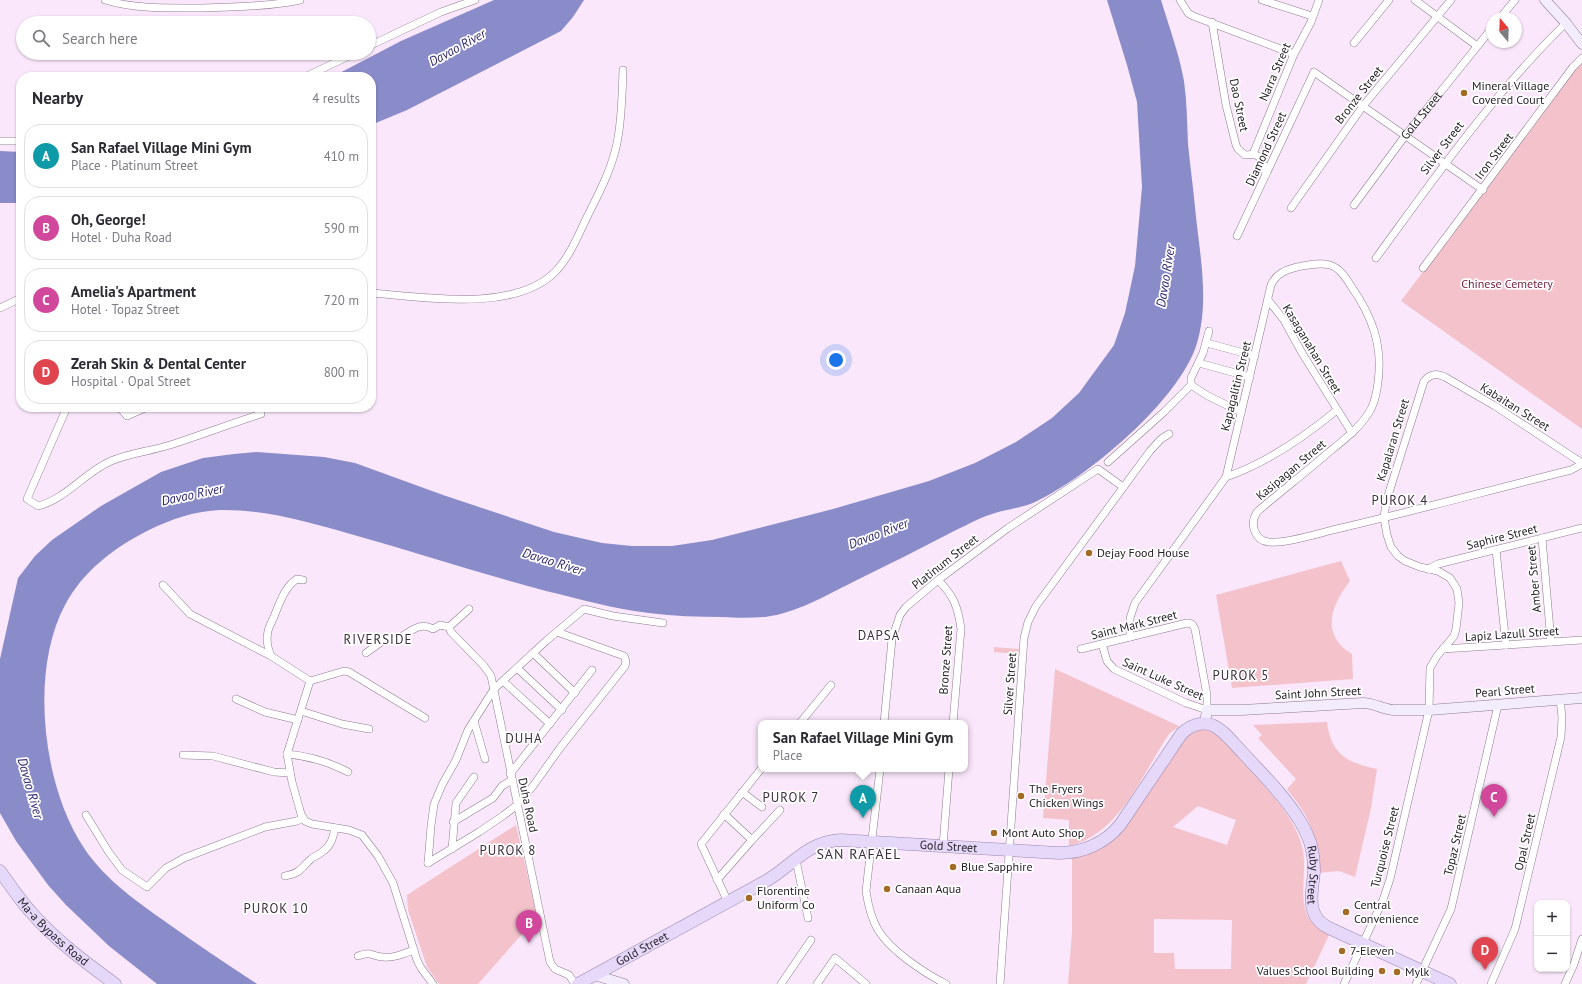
<!DOCTYPE html>
<meta charset="utf-8">
<style>
:root{--surface:#fff;--page:#f7f7f7;--text:#2b2b33;--muted:#7c7c81;--line:#e1e1e2;--accent:#7c3aed}
body{margin:0;font-family:"PT Sans",sans-serif;background:var(--page);color:var(--text)}
.controls{position:absolute;right:12px;bottom:12px;display:grid;overflow:hidden;border-radius:8px;box-shadow:0 1px 3px #0004}
.controls button{width:36px;height:36px;display:grid;place-items:center;padding:0;border:0;border-bottom:1px solid var(--line);background:var(--surface);color:var(--text);font:20px sans-serif}
.compass{position:absolute;left:1486px;top:12px;width:36px;height:36px;border-radius:50%;background:var(--surface);box-shadow:0 1px 3px #0004;rotate:341deg}
.you{position:absolute;left:836px;top:360px;width:14px;height:14px;margin:-10px;border:3px solid #fff;border-radius:50%;background:#1a73e8;box-shadow:0 0 0 6px #1a73e833}
.badge{display:grid;place-items:center;width:26px;height:26px;border-radius:50%;background:var(--accent);color:#fff;font-size:13px;font-weight:700}
.pin{position:absolute;translate:-50% -33px;filter:drop-shadow(0 1px 2px #0008)}
.pin::after{content:'';position:absolute;top:21px;width:14px;height:12px;background:inherit;clip-path:polygon(0 0,100% 0,50% 100%)}
.popup{position:absolute;left:758px;top:720px;width:210px;height:52px;box-sizing:border-box;display:grid;place-content:center;border-radius:8px;background:var(--surface);filter:drop-shadow(0 1px 3px #0005);font-size:13px;white-space:nowrap;color:var(--muted)}
.popup b{font-size:15px;color:var(--text)}
.popup::after{content:'';position:absolute;left:50%;top:100%;margin-left:-8px;border:8px solid transparent;border-top-color:var(--surface)}
.list{margin:0;padding:0;list-style:none}
h2{display:flex;justify-content:space-between;align-items:center;height:52px;margin:0;padding:0 16px;font-size:17px}
h2 small{font-size:13px;font-weight:400;color:var(--muted)}
.list li{display:grid;grid-template-columns:26px 1fr auto;gap:12px;align-items:center;box-sizing:border-box;height:64px;margin:0 8px 8px;padding:0 8px;border:1px solid var(--line);border-radius:16px}
.list b{display:block;font-size:15px;white-space:nowrap}
.list p{margin:0;font-size:13px;white-space:nowrap;color:var(--muted)}
.list em{font-size:13px;font-style:normal;color:var(--muted)}
.icon{flex:none;width:22px;height:22px;fill:none;stroke:currentColor;stroke-width:2;stroke-linecap:round;stroke-linejoin:round}
.map{position:relative;flex:none;width:1582px;height:984px;overflow:hidden}
.search{position:absolute;background:var(--surface);box-shadow:0 1px 3px #0004;left:16px;top:16px;width:360px;height:44px;display:flex;align-items:center;gap:10px;box-sizing:border-box;padding:0 14px;border-radius:22px;color:var(--muted);font-size:15px}
.panel{position:absolute;background:var(--surface);box-shadow:0 1px 3px #0004;left:16px;top:72px;width:360px;height:340px;border-radius:16px}
.map>svg:first-child{display:block}
.green{fill:#f4c2cb;fill-rule:evenodd}
.water{fill:#8a8bc9}
.lines{fill:none;stroke-linecap:round;stroke-linejoin:round}
.street-casing{stroke:#8c7c8d;stroke-width:8}
.secondary-casing{stroke:#8c7c8d;stroke-width:11}
.primary-casing{stroke:#9887ae;stroke-width:13}
.street{stroke:#fff;stroke-width:7}
.secondary{stroke:#f2ecfc;stroke-width:10}
.primary{stroke:#e5d8f9;stroke-width:12}
.poi-dot{fill:#a26c26;stroke:#fff;stroke-width:1.5}
.labels{text-anchor:middle;stroke-width:3.5;stroke-linejoin:round;paint-order:stroke}
.street-label{font-size:12px;fill:#282229;stroke:#fff}
.poi-label{font-size:12px;fill:#282229;stroke:#fff;text-anchor:start}
.park-label{font-size:12px;fill:#751e3a;stroke:#fff}
.water-label{font-size:13px;font-style:italic;fill:#302972;stroke:#fff}
.neighbourhood-label{font-size:13px;letter-spacing:1px;fill:#3b2d3c;stroke:#fff}
.quarter-label{font-size:14px;letter-spacing:1px;fill:#3b2d3c;stroke:#fff}
</style>
<div class="map">
<svg width="1582" height="984" viewBox="0 0 1582 984">
<rect width="100%" height="100%" fill="#fae7fb"/>
<!-- green -->
<g class="green">
<polygon points="1582,61 1582,429 1401,301"/>
<path d="M1341,561L1350,581C1331,605 1320,635 1352,654L1353,679L1232,688L1216,595Z"/>
<polygon points="994,647 1019,649 1018,654 994,652"/>
<path d="M1055,669L1179,726L1169,734C1142,774 1120,834 1069,846V820L1043,818Z"/>
<path d="M1327,722C1331,754 1347,763 1377,769L1371,808L1355,877L1339,871L1317,873C1316,861 1316,849 1314,838C1311,820 1298,803 1287,789L1296,779L1258,738L1262,735L1253,725Z"/>
<path d="M1201,729C1205,730 1209,730 1213,733C1226,740 1237,755 1247,767C1267,790 1292,813 1301,843C1309,866 1298,893 1307,915C1311,925 1321,928 1330,933L1306,984H1068L1072,932V858L1089,854L1184,739L1194,731ZM1198,806L1236,820L1227,845L1173,827ZM1154,919L1232,920L1231,969H1175L1174,953H1154Z"/>
<polygon points="516,825 537,917 478,984 439,984 427,967 408,910 407,895"/>
</g>
<!-- water -->
<g class="water">
<polygon points="494,0 584,0 573,17 561,31 407,110 371,125 371,77 332,77 401,41"/>
<path d="M1107,0H1161C1169,27 1179,53 1184,81C1187,102 1187,123 1188,144C1190,165 1193,186 1195,207C1199,251 1210,299 1197,343C1180,400 1088,477 1035,502C1022,508 1008,509 995,513C981,517 969,524 956,530C922,548 887,565 853,582C825,596 796,613 765,617C751,618 736,618 723,617C698,617 674,616 649,613C614,609 580,599 546,591C482,574 418,553 354,535C311,523 265,509 220,510C196,511 171,519 149,530C115,547 83,571 65,605C29,672 43,787 84,848C105,880 139,903 170,925C198,945 228,965 257,984H157L109,946L66,905L48,885L16,841L0,813V659L18,578L35,556L52,540L101,506L161,472L203,458L234,454L257,452L324,457L355,463L443,495L554,532L602,543L632,546H672L712,540L833,509L929,481L975,463L1016,442L1052,418L1079,393L1114,345L1125,313L1135,266L1142,187L1137,102L1127,65Z"/>
<polygon points="0,151 21,152 21,203 0,203"/>
</g>
<g class="lines">
<defs>
<g id="street">
<path d="M105,0C134,9 166,8 196,8C231,7 266,7 300,0"/>
<polyline points="1180,0 1188,13 1193,16 1294,54"/>
<polyline points="1262,0 1312,16"/>
<polyline points="1415,0 1477,46"/>
<polyline points="1500,18 1515,0"/>
<path d="M1212,22L1226,105L1236,145L1238,149L1245,155C1248,155 1252,154 1255,155C1262,156 1265,168 1266,174"/>
<polyline points="1354,43 1389,0"/>
<polyline points="369,46 441,12 475,0"/>
<polyline points="305,77 355,53"/>
<polyline points="0,141 21,141"/>
<polyline points="1253,154 1294,54 1311,22 1319,0"/>
<path id="s1" d="M1354,205L1405,136L1492,28"/>
<polyline points="1291,208 1363,106 1451,0"/>
<polyline points="1237,236 1314,72 1483,190"/>
<path d="M1376,258C1436,176 1493,94 1566,23"/>
<polyline points="1423,268 1573,67 1582,58"/>
<path d="M371,293C423,297 516,313 556,271C571,255 579,233 589,213C600,191 612,168 617,143C622,119 622,94 623,70"/>
<polyline points="1268,300 1284,320 1302,353 1352,433"/>
<polyline points="0,308 21,298"/>
<polyline points="1207,343 1255,356"/>
<polyline points="1199,363 1250,377"/>
<polyline points="1191,385 1208,396 1241,412"/>
<path d="M67,407L27,499L38,506C66,499 85,472 111,461C130,453 151,451 170,445C201,435 230,424 261,414"/>
<polyline points="117,407 122,410 127,416 147,407"/>
<polyline points="1108,462 1164,412 1191,385 1191,378 1203,353 1209,331"/>
<path d="M1226,477C1267,463 1303,438 1337,410"/>
<polyline points="1542,538 1551,642"/>
<polyline points="1496,550 1506,645"/>
<polyline points="1428,569 1438,564 1582,528"/>
<path d="M938,580C954,596 958,607 961,629L953,723"/>
<polyline points="163,585 190,614 271,656 310,681 287,754 292,782 301,814 305,821 312,824 349,830 362,835 378,856 393,883 417,960 421,968 433,984"/>
<polyline points="469,609 449,627 451,632 484,666 491,676 550,962 555,969 569,975 575,984"/>
<path d="M1130,637V618L1135,603L1226,477L1271,285C1276,274 1285,270 1297,267C1307,265 1320,262 1330,265C1340,268 1346,278 1351,286C1372,316 1383,345 1378,382C1377,391 1375,401 1371,409C1362,426 1344,440 1329,452C1305,473 1280,492 1257,512C1249,524 1255,541 1269,542C1287,544 1322,532 1341,528C1418,510 1494,489 1571,470L1582,464"/>
<polyline points="1081,649 1187,623 1192,624 1195,629 1207,695 1207,710 1186,703 1114,669 1107,661 1102,644"/>
<polyline points="1443,649 1582,640"/>
<path d="M366,653L384,640L390,638L394,640C408,636 417,620 433,629L440,625L449,627"/>
<polyline points="533,653 575,693"/>
<path d="M271,656C268,649 266,639 268,631C269,627 271,623 273,619C279,605 284,587 297,579L303,580"/>
<polyline points="517,668 562,710"/>
<polyline points="310,681 344,671 349,672 425,718"/>
<polyline points="503,681 550,724"/>
<polyline points="236,699 265,712 298,720"/>
<polyline points="301,711 342,724 369,729"/>
<polyline points="474,721 485,759"/>
<polyline points="800,723 831,685"/>
<polyline points="884,723 892,639 900,615 906,607 938,580 1008,528 1098,469 1123,487"/>
<path d="M287,754C308,756 329,762 348,772"/>
<polyline points="183,755 213,756 274,772 290,773"/>
<path d="M880,769L866,891C868,905 871,918 878,930C891,951 924,973 946,984"/>
<polyline points="510,774 592,670"/>
<polyline points="742,792 762,807"/>
<polyline points="724,814 752,840"/>
<polyline points="86,815 108,851 122,870 147,887 166,868 184,858 265,827 297,821 303,818"/>
<polyline points="453,822 493,798 502,786 512,780"/>
<polyline points="943,846 949,769"/>
<polyline points="452,849 456,803 474,777"/>
<polyline points="796,860 808,918"/>
<polyline points="428,863 431,826 434,804 442,785 456,760 468,730 494,689 546,641 584,609 613,616 663,623"/>
<polyline points="428,863 479,832 504,815 517,805 533,786 560,748 625,666 626,661 624,656 557,632"/>
<path d="M285,876C301,873 301,868 311,859C314,856 319,855 322,852C331,846 333,838 335,828"/>
<polyline points="717,880 752,840 780,810"/>
<polyline points="728,902 701,844 761,769"/>
<path d="M358,956C373,951 370,956 383,957C394,958 403,954 414,950"/>
<polyline points="781,984 811,940"/>
<polyline points="817,984 835,958 866,984"/>
<polyline points="1000,984 1024,638 1028,622 1036,606 1150,451 1161,439 1169,434"/>
<path d="M1344,984L1383,900L1390,879L1429,710L1430,668L1437,656L1454,636L1456,629L1459,603L1457,589L1450,578L1438,571L1420,567L1405,561L1398,556L1391,547L1387,535L1384,518L1386,502L1424,381C1430,374 1437,373 1445,377L1495,406L1582,463"/>
<polyline points="1416,984 1451,909 1498,705"/>
<polyline points="1491,984 1515,929 1561,737 1562,717 1560,700"/>
<polyline points="1565,984 1574,964 1582,939"/>
</g>
<g id="secondary">
<polyline points="1545,0 1566,23 1582,44"/>
<path d="M1205,723L1207,710H1242L1363,703C1374,703 1382,709 1393,710H1429L1582,698"/>
<polyline points="595,975 624,984"/>
</g>
<g id="primary">
<path id="s2" d="M0,871C10,885 19,899 30,911C54,939 85,962 115,984"/>
<path id="s3" d="M578,984L766,881C792,866 807,842 840,840L1059,853C1083,853 1105,843 1120,825L1182,733C1190,726 1201,721 1212,725C1224,730 1234,744 1243,753C1262,774 1283,794 1298,818C1303,825 1307,834 1310,842C1313,852 1314,862 1314,872C1312,894 1305,916 1329,928L1450,984"/>
</g>
</defs>
<!-- street casing -->
<use href="#street" class="street-casing"/>
<!-- secondary casing -->
<use href="#secondary" class="secondary-casing"/>
<!-- primary casing -->
<use href="#primary" class="primary-casing"/>
<!-- street -->
<use href="#street" class="street"/>
<!-- secondary -->
<use href="#secondary" class="secondary"/>
<!-- primary -->
<use href="#primary" class="primary"/>
</g>
<!-- markers -->
<g class="poi-dot">
<circle cx="1464" cy="93" r="4"/>
<circle cx="1089" cy="553" r="4"/>
<circle cx="1021" cy="796" r="4"/>
<circle cx="994" cy="833" r="4"/>
<circle cx="953" cy="867" r="4"/>
<circle cx="887" cy="889" r="4"/>
<circle cx="749" cy="898" r="4"/>
<circle cx="1346" cy="912" r="4"/>
<circle cx="1342" cy="951" r="4"/>
<circle cx="1382" cy="971" r="4"/>
<circle cx="1397" cy="972" r="4"/>
</g>
<g class="labels">
<!-- street labels -->
<g class="street-label">
<text transform="translate(1275 72) rotate(-67)" y="4">Narra Street</text>
<text transform="translate(1359 95) rotate(-52)" y="4">Bronze Street</text>
<text transform="translate(1239 105) rotate(78)" y="4">Dao Street</text>
<text dy="4" stroke="none"><textPath href="#s1" startOffset="112">Gold Street</textPath></text>
<text transform="translate(1442 148) rotate(-53)" y="4">Silver Street</text>
<text transform="translate(1266 149) rotate(-65)" y="4">Diamond Street</text>
<text transform="translate(1494 156) rotate(-53)" y="4">Iron Street</text>
<text transform="translate(1312 349) rotate(59)" y="4">Kasaganahan Street</text>
<text transform="translate(1236 386) rotate(-76)" y="4">Kapagalitin Street</text>
<text transform="translate(1515 407) rotate(32)" y="4">Kabaitan Street</text>
<text transform="translate(1393 440) rotate(-73)" y="4">Kapalaran Street</text>
<text transform="translate(1291 470) rotate(-40)" y="4">Kasipagan Street</text>
<text transform="translate(1502 537) rotate(-14)" y="4">Saphire Street</text>
<text transform="translate(945 562) rotate(-38)" y="4">Platinum Street</text>
<text transform="translate(1534 579) rotate(-95)" y="4">Amber Street</text>
<text transform="translate(1134 625) rotate(-14)" y="4">Saint Mark Street</text>
<text transform="translate(1512 634) rotate(-4)" y="4">Lapiz Lazull Street</text>
<text transform="translate(946 660) rotate(-86)" y="4">Bronze Street</text>
<text transform="translate(1163 679) rotate(24)" y="4">Saint Luke Street</text>
<text transform="translate(1010 684) rotate(-86)" y="4">Silver Street</text>
<text transform="translate(1505 691) rotate(-5)" y="4">Pearl Street</text>
<text transform="translate(1318 693) rotate(-3)" y="4">Saint John Street</text>
<text transform="translate(528 805) rotate(78)" y="4">Duha Road</text>
<text transform="translate(1525 842) rotate(-77)" y="4">Opal Street</text>
<text transform="translate(1455 845) rotate(-77)" y="4">Topaz Street</text>
<text dy="4" stroke="none"><textPath href="#s3" startOffset="409">Gold Street</textPath></text>
<text transform="translate(1385 847) rotate(-76)" y="4">Turquoise Street</text>
<text dy="4" stroke="none"><textPath href="#s3" startOffset="920">Ruby Street</textPath></text>
<text dy="4" stroke="none"><textPath href="#s2" startOffset="81">Ma-a Bypass Road</textPath></text>
<text dy="4" stroke="none"><textPath href="#s3" startOffset="73">Gold Street</textPath></text>
</g>
<!-- poi labels -->
<g class="poi-label">
<text x="1472" y="90">Mineral Village<tspan x="1472" dy="14">Covered Court</tspan></text>
<text x="1097" y="557">Dejay Food House</text>
<text x="1029" y="793">The Fryers<tspan x="1029" dy="14">Chicken Wings</tspan></text>
<text x="1002" y="837">Mont Auto Shop</text>
<text x="961" y="871">Blue Sapphire</text>
<text x="895" y="893">Canaan Aqua</text>
<text x="757" y="895">Florentine<tspan x="757" dy="14">Uniform Co</tspan></text>
<text x="1354" y="909">Central<tspan x="1354" dy="14">Convenience</tspan></text>
<text x="1350" y="955">7-Eleven</text>
<text x="1374" y="975" text-anchor="end">Values School Building</text>
<text x="1405" y="976">Mylk</text>
</g>
<!-- park labels -->
<g class="park-label">
<text x="1507" y="288">Chinese Cemetery</text>
</g>
<!-- water labels -->
<g class="water-label">
<text transform="translate(457 47) rotate(-29)" y="5">Davao River</text>
<text transform="translate(1165 276) rotate(-81)" y="5">Davao River</text>
<text transform="translate(192 494) rotate(-12)" y="5">Davao River</text>
<text transform="translate(878 533) rotate(-21)" y="5">Davao River</text>
<text transform="translate(553 561) rotate(17)" y="5">Davao River</text>
<text transform="translate(31 788) rotate(74)" y="5">Davao River</text>
</g>
<!-- neighbourhood labels -->
<g class="neighbourhood-label">
<text x="1400" y="505">PUROK 4</text>
<text x="879" y="640">DAPSA</text>
<text x="378" y="644">RIVERSIDE</text>
<text x="1241" y="680">PUROK 5</text>
<text x="524" y="743">DUHA</text>
<text x="791" y="802">PUROK 7</text>
<text x="508" y="855">PUROK 8</text>
<text x="276" y="913">PUROK 10</text>
</g>
<!-- quarter labels -->
<g class="quarter-label">
<text x="859" y="859">SAN RAFAEL</text>
</g>
</g>
</svg>
<div class="controls">
<button>+</button>
<button>−</button>
</div>
<svg class="compass" viewBox="-18 -18 36 36"><path d="M0-13l5 13h-10z" fill="#e53935"/><path d="M0 13l5-13h-10z" fill="#7c7c81"/></svg>
<div class="you"></div>
<div class="pin badge" style="left:863px;top:818px;background:#0f9aa8">A</div>
<div class="popup"><b>San Rafael Village Mini Gym</b>Place</div>
<div class="pin badge" style="left:529px;top:943px;background:#d1479c">B</div>
<div class="pin badge" style="left:1494px;top:817px;background:#d1479c">C</div>
<div class="pin badge" style="left:1485px;top:970px;background:#e0444e">D</div>
<div class="search"><svg class="icon" aria-label="search" viewBox="0 0 24 24"><circle cx="10" cy="10" r="6"/><path d="M15 15l6 6"/></svg>Search here</div>
<section class="panel">
<h2>Nearby<small>4 results</small></h2>
<ul class="list">
<li><span class="badge" style="background:#0f9aa8">A</span><div><b>San Rafael Village Mini Gym</b><p>Place · Platinum Street</p></div><em>410 m</em></li>
<li><span class="badge" style="background:#d1479c">B</span><div><b>Oh, George!</b><p>Hotel · Duha Road</p></div><em>590 m</em></li>
<li><span class="badge" style="background:#d1479c">C</span><div><b>Amelia's Apartment</b><p>Hotel · Topaz Street</p></div><em>720 m</em></li>
<li><span class="badge" style="background:#e0444e">D</span><div><b>Zerah Skin &amp; Dental Center</b><p>Hospital · Opal Street</p></div><em>800 m</em></li>
</ul>
</section>
</div>
